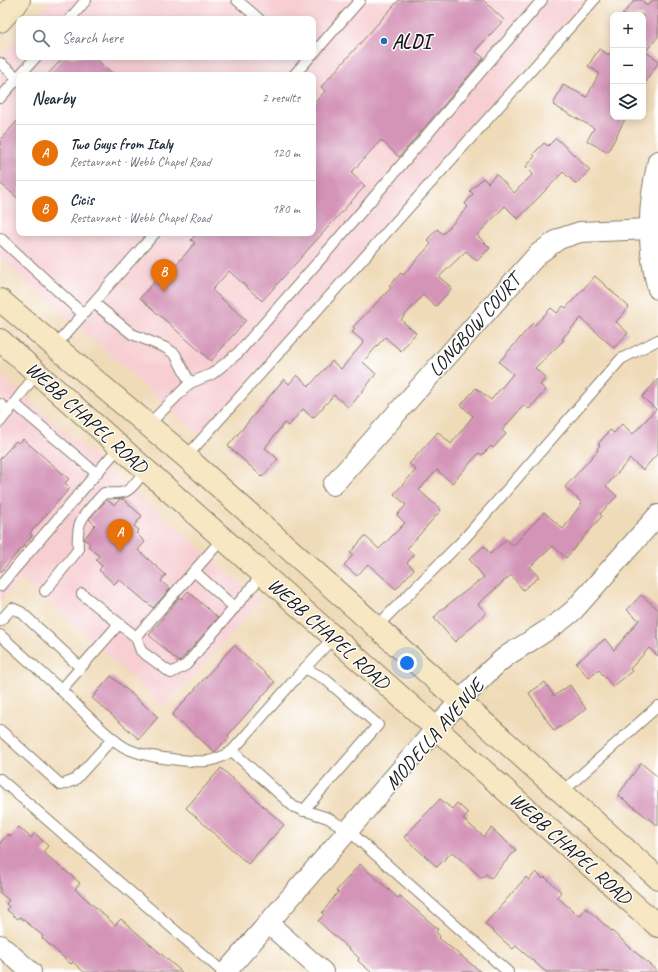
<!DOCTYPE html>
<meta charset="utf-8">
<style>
:root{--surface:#fff;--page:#f6f6f7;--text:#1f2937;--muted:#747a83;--line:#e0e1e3;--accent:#db2777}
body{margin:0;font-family:Caveat,sans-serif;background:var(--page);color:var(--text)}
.controls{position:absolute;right:12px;top:12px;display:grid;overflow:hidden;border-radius:8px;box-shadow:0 2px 10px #0003}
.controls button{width:36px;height:36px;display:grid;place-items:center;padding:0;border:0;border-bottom:1px solid var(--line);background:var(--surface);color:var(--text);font:20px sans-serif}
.you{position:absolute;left:407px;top:663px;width:14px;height:14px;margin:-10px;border:3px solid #fff;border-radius:50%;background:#1a73e8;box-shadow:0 0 0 6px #1a73e833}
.badge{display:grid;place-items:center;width:26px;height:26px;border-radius:50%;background:var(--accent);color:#fff;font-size:13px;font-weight:700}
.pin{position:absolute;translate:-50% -33px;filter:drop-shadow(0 1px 2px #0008)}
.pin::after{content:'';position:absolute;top:21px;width:14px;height:12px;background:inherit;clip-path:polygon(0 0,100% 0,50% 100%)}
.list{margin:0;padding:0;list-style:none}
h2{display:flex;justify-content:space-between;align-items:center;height:52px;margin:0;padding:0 16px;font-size:17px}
h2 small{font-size:13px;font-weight:400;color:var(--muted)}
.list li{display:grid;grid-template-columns:26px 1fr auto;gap:12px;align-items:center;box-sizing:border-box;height:56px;padding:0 16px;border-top:1px solid var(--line)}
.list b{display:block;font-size:15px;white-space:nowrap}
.list p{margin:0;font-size:13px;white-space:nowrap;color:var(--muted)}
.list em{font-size:13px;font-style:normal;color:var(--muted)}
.icon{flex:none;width:22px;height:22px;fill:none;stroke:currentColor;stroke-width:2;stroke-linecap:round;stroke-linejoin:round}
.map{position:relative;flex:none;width:658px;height:972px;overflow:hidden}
.search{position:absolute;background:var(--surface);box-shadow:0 2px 10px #0003;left:16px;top:16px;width:300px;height:44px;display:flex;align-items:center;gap:10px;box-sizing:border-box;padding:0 14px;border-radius:8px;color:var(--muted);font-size:15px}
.panel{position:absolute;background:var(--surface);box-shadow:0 2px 10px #0003;left:16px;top:72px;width:300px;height:164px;border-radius:8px}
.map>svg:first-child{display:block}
.built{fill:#f7cfd3;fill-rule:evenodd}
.building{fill:#d494b8}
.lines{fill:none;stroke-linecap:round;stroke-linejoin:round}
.service-casing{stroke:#867c6a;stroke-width:12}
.minor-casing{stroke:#867c6a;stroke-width:22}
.secondary-casing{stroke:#867c6a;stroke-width:24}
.service{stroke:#fff;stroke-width:10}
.minor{stroke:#fff;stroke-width:20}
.secondary{stroke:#f7e8c3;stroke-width:22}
.poi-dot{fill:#1f6fb2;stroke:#fff;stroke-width:1.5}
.labels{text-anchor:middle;stroke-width:3;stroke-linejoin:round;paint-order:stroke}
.poi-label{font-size:20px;font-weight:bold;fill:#1c1c1c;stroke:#fff;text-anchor:start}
.street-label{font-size:20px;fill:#1c1c1c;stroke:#fff}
</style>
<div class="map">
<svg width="658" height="972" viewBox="0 0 658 972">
<rect width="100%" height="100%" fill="#fff"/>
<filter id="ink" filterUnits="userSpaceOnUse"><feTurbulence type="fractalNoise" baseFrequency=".025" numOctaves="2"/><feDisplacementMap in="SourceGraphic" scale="8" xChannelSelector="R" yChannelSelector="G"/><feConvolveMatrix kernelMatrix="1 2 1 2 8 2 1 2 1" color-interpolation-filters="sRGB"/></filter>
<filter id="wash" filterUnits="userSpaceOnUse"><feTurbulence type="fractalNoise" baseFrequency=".012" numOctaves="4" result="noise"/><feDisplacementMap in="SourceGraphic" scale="16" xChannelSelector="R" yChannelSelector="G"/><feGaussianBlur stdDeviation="0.9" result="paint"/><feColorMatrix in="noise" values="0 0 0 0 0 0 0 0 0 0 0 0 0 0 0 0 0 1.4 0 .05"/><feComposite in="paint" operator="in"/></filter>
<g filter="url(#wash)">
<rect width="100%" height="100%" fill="#f0dbb9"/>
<!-- built -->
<g class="built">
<path d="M51,0H585L201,436L0,258V59L19,37V57H313V19H34ZM19,75H313V233H19Z"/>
<polygon points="0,375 261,601 165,707 20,578 0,601"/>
</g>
<g id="blocks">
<!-- building -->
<g class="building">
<polygon points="399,0 483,0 504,20 475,51 484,58 399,157 381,140 351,173 365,186 262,301 229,271 212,290 246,320 211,361 140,298 172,262 176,265 195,243 191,240 197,233 313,233 313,105 325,91 321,87"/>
<polygon points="635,0 641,0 647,6 653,0 658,0 658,37 645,52 658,60 658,63 643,86 643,15 622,15"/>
<polygon points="613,47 613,117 626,117 608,152 587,141 594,128 553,105 563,85 587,97 599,73 588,66 599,49 609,55"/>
<polygon points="64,57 94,57 114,75 47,75"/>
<polygon points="19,119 19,199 0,183 0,140"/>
<polygon points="556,138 590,170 576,184 563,172 518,219 505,206 477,235 490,248 477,261 466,251 439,277 452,288 436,306 423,295 401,320 416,333 401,351 385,337 363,362 376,374 349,408 334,395 313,418 303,409 288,426 284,423 265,448 278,459 262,477 228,446 284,379 289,384 297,375 309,386 332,361 341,369 364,342 352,332 355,329 353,327 391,288 389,286 401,273 403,275 431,244 427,240 437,229 443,234 468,207 465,204 473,194 470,191 483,178 488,183 496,174 514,193 533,174 526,167 535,156 533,154 544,143 548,146"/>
<polygon points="595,276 629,307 616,322 628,333 614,348 581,318 562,339 564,340 535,368 546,378 540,385 546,390 529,409 524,405 502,430 506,434 493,448 491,446 482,455 479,453 452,483 437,470 419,490 441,510 407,549 414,555 407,563 414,569 396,589 368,564 357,576 344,565 353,555 350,553 365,536 379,549 405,523 397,515 406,505 394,494 416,470 409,464 438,432 451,444 473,416 461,405 476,388 491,400 513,374 499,362 533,323 535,325 551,308 557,313 563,306 566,308"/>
<polygon points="658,379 658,453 643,470 630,459 606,486 617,496 600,514 602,516 566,558 553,546 530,567 539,577 523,590 511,575 478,604 486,613 455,642 434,618 441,610 484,577 469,559 484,546 490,554 507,539 513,546 544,512 563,529 582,503 565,487 598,450 597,449 600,445 598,444 610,430 614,433 622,424 633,434 656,409 642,397"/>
<polygon points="23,439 69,479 65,483 70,488 30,533 32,536 0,573 0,459 16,441 19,443"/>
<polygon points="120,499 123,499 142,516 134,526 139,530 136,533 145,542 138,550 166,575 161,581 170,589 153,608 119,579 114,584 99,570 102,566 96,560 99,556 88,546 90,544 84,539 95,525 89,519 107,500 114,505"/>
<polygon points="188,591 218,618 179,662 149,635 180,597 182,599"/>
<polygon points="641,595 658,609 658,656 649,648 630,669 632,671 613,687 599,670 589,678 576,663 605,639 614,650 639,620 627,610"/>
<polygon points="234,645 275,682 228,735 229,737 215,752 172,715"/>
<polygon points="111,676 158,717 139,739 92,698"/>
<polygon points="545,682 554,696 570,685 586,709 554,731 529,693"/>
<polygon points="641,763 658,777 658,826 618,795"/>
<polygon points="221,768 284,825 248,864 186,808"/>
<polygon points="440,799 452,809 457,803 468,813 463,819 484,837 491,828 516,850 491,878 486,874 482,878 452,852 437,867 404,837"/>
<polygon points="19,827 31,838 35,833 48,846 43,852 80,883 75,889 115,925 121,919 182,972 84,972 73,962 71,964 42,938 43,936 20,917 18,919 7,910 9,907 6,904 9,900 0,893 0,843 8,834 10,836"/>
<polygon points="360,864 398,898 400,896 438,929 436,932 440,936 439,938 481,972 371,972 358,961 359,958 318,921 324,915 322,913 338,892 336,891"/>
<polygon points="536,872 543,879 545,877 561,892 557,897 579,916 586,908 658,972 546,972 516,946 513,949 485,924 526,877 529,880"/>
</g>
</g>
</g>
<g filter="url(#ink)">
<use href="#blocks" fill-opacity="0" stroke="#867c6a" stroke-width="1"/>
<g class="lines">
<defs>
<g id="service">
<polyline points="237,0 259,19"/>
<polyline points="70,19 86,0"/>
<polyline points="313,54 360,0"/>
<polyline points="0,63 19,79"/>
<polyline points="20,75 36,57"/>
<polyline points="294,75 310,57"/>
<polyline points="0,98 19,77"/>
<polyline points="0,238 83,314"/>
<polyline points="94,303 132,334 166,348 175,354 190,383"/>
<polyline points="55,346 155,233"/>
<polyline points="0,404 9,412"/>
<polyline points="15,404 96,473"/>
<polyline points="0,422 37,373"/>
<polyline points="149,424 190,383 212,374 238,353 332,246 542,0"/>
<polyline points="186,457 594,0"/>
<polyline points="194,571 235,608"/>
<polyline points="0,586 120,446"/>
<path d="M45,591L78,550C76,517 83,517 104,493C132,495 129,489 146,470"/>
<polyline points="82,594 136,637 141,651 171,673 186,665 263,574"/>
<polyline points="0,621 12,608 21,612 80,667"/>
<path d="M119,624L61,690C76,704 111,742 128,749C144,756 162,758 179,760C203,762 211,764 232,751L305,668"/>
<polyline points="376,627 464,539 621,359 658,340"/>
<polyline points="0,635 61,690"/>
<polyline points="136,637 223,538"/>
<polyline points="0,730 61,785 75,780 113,738"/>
<polyline points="232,751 294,807 328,818 349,831 508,972"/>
<polyline points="0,779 223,972"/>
<polyline points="561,793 658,706"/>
<polyline points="303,811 378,725 325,679 305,668 334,637"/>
</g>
<g id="minor">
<path d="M658,161C648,205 646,245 658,289"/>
<polyline points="333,485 538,254 559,239 580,232 649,229"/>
<polyline points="269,924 323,972"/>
<polyline points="0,945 31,972"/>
<path d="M226,972L459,702C475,686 490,668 508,655C531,640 554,628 574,610L658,515"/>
</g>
<g id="secondary">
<polyline points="0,21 19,0"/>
<polyline points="0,300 186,457 658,878"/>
<polyline points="0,340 658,926"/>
</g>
</defs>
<!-- service casing -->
<use href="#service" class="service-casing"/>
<!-- minor casing -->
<use href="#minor" class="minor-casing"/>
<!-- secondary casing -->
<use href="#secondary" class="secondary-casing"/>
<!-- service -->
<use href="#service" class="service"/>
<!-- minor -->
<use href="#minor" class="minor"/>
<!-- secondary -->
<use href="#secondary" class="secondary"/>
</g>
</g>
<!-- markers -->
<circle class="poi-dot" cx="384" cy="41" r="4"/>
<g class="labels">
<!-- poi labels -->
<g class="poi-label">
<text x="392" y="48">ALDI</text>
</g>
<!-- street labels -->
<g class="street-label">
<text transform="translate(474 325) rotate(-49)" y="7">LONGBOW COURT</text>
<text transform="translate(87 417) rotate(42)" y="7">WEBB CHAPEL ROAD</text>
<text transform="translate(329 633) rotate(42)" y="7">WEBB CHAPEL ROAD</text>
<text transform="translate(434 734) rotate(-49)" y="7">MODELLA AVENUE</text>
<text transform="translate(571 848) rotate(42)" y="7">WEBB CHAPEL ROAD</text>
</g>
</g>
</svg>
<div class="controls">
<button>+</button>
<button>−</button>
<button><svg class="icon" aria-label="layers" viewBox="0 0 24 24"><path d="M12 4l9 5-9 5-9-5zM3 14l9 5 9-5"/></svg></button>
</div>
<div class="you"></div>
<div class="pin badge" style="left:120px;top:552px;background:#e8710a">A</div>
<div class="pin badge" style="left:164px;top:292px;background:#e8710a">B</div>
<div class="search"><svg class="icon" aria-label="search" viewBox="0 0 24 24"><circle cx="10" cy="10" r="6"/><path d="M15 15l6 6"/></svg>Search here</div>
<section class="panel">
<h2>Nearby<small>2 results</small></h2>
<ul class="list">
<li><span class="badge" style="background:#e8710a">A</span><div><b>Two Guys from Italy</b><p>Restaurant · Webb Chapel Road</p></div><em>120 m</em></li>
<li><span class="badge" style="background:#e8710a">B</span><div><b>Cicis</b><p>Restaurant · Webb Chapel Road</p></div><em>180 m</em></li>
</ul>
</section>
</div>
